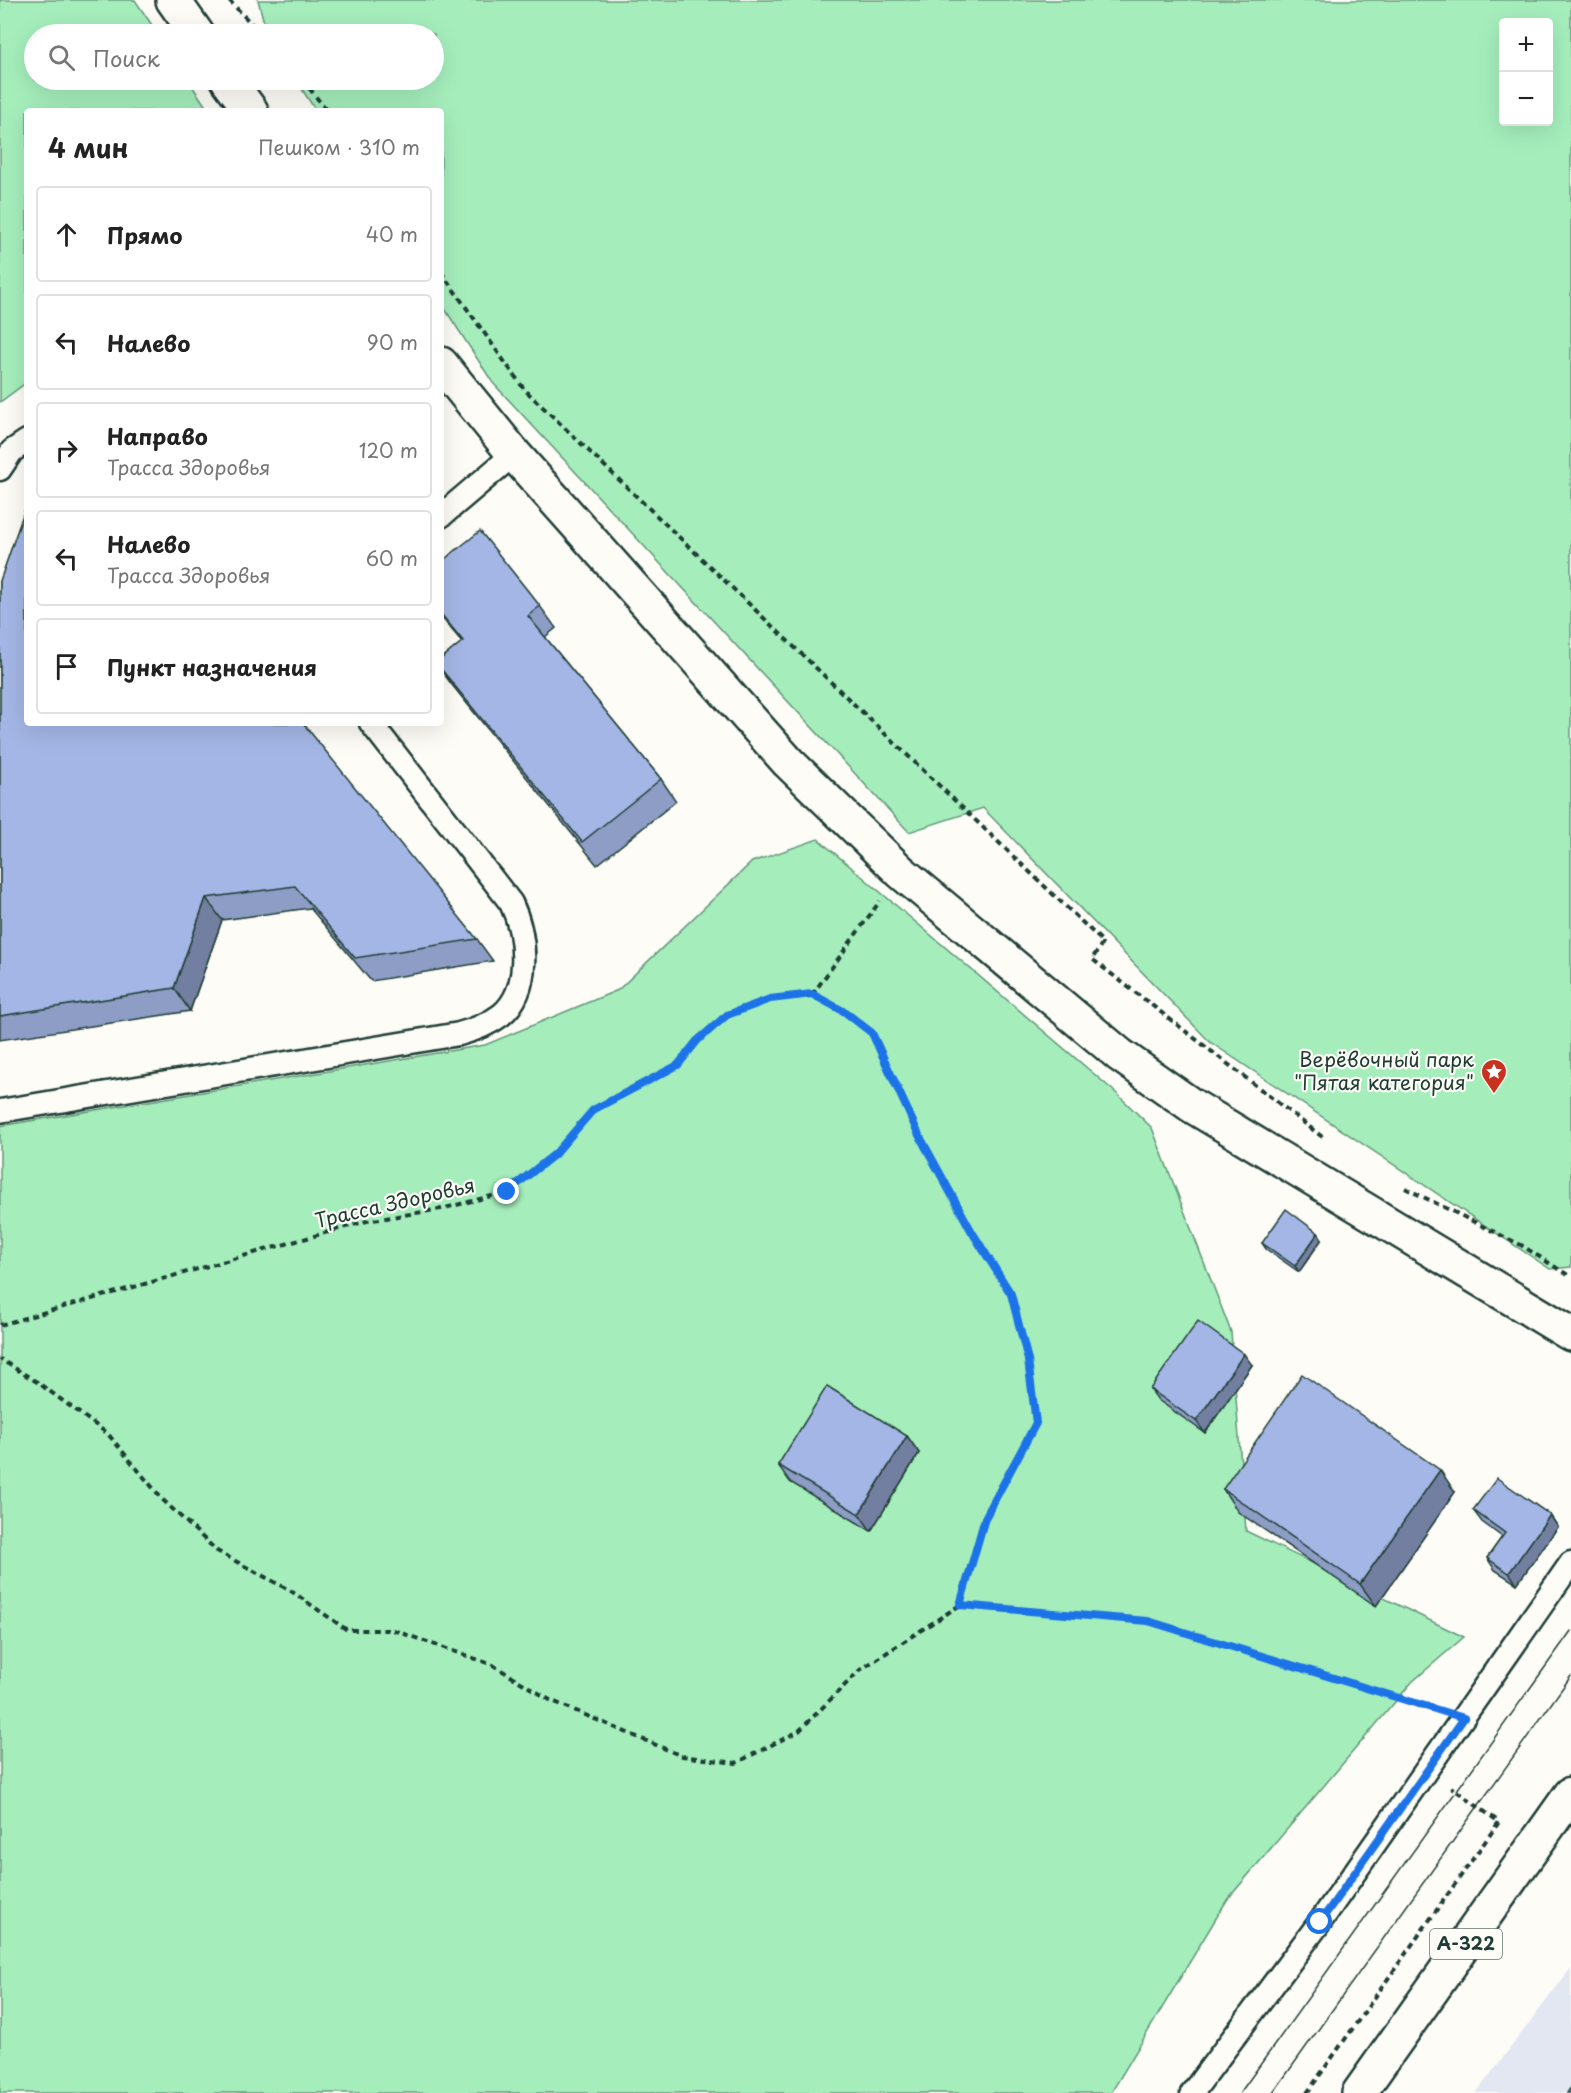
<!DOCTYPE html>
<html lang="ru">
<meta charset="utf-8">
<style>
:root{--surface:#fff;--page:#f2f2f2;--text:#222;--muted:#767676;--line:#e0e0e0}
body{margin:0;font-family:"Playpen Sans",sans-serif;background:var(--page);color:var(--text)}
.controls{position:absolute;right:18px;top:18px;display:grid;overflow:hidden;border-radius:6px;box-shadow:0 6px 24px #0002}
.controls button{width:54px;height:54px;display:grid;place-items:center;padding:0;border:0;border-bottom:2px solid var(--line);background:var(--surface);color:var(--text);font:30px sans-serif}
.stop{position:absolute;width:18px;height:18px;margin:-14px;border:4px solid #1a73e8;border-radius:50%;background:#fff}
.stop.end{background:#1a73e8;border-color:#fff;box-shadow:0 2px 6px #0008}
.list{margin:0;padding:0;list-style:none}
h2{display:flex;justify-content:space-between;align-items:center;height:78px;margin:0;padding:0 24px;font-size:26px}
h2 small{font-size:20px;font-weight:400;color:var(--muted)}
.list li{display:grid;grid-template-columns:39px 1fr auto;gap:18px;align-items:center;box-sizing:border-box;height:96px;margin:0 12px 12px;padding:0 12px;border:2px solid var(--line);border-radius:6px}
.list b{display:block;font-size:22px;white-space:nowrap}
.list p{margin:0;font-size:20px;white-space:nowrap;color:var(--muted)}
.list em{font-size:20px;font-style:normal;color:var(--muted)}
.icon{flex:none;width:33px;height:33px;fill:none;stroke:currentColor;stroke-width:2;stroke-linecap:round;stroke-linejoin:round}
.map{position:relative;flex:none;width:1571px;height:2093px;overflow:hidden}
.search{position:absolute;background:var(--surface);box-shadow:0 6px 24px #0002;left:24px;top:24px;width:420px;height:66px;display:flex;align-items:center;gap:15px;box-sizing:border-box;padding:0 21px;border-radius:33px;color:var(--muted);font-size:22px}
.panel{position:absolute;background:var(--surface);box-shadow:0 6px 24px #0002;left:24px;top:108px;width:420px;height:618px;border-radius:6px}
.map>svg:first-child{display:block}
.built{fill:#e2e7f2}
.green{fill:#a5eebc;stroke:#629678;stroke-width:1.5;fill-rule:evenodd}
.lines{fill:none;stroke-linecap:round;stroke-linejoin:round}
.lane-casing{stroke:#1f3d34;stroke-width:27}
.secondary-casing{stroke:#1f3d34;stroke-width:38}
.highway-casing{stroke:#1f3d34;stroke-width:38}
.path{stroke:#1f3d34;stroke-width:4;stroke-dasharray:6 4.5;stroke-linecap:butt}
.lane{stroke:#fdfcf7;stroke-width:22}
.secondary{stroke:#fdfcf7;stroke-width:33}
.highway{stroke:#fdfcf7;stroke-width:33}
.tram{stroke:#1f3d34;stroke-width:1.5}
.wall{fill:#8d9dc5;stroke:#1f3d34;stroke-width:1.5}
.shaded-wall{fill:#737fa0;stroke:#1f3d34;stroke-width:1.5}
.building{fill:#a4b6e5;stroke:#1f3d34;stroke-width:1.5}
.route{stroke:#1a73e8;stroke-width:8}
.labels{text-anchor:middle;stroke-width:4.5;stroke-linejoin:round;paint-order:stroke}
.shield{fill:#fdfcf7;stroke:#62766e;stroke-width:1.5}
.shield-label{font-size:18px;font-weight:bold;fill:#1f3d34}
.poi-label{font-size:20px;fill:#1f3d34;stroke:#fdfcf7;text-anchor:end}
.street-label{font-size:20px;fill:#1f3d34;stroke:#fdfcf7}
</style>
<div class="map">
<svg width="1571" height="2093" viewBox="0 0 1571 2093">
<rect width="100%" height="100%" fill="#fdfcf7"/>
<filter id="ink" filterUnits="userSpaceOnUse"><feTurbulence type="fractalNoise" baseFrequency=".0167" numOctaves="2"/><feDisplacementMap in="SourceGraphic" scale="12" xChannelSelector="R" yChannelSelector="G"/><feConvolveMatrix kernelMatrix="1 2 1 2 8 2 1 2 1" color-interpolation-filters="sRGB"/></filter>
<g filter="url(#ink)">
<!-- built -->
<polygon class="built" points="1571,1968 1571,2093 1476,2093"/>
<!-- green -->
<g class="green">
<polygon points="0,0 135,0 158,34 34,34 34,80 188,80 209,111 27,111 27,382 0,402"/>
<path d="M258,0H1571V1267L1550,1269L1210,1042L983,808L909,832L493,383L441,303V111H316L296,80H434V34H267ZM1548,22V122H1504V22Z"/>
<polygon points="818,839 1114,1091 1152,1128 1231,1332 1246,1531 1464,1637 1412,1682 1227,1900 1111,2093 0,2093 0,1126 485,1045 618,990 752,862"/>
</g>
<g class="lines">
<defs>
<g id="lane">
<polyline points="0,469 12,451 27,441"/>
<polyline points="441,516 514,454"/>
<path d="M0,1111L459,1034C474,1030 488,1025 501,1015C532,990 526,934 511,903L371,723"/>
<polyline points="1192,2093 1320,1922 1571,1563"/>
</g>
<g id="secondary">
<polyline points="173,0 197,34"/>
<polyline points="228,80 251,111"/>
<polyline points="441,364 514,454 788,762 901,872 1120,1055 1191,1105 1571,1334"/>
</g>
<polyline id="highway" points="1359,2093 1571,1794"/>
</defs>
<!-- lane casing -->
<use href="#lane" class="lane-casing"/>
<!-- secondary casing -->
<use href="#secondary" class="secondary-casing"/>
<!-- highway casing -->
<use href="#highway" class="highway-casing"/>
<!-- path -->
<g class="path">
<polyline points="229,0 261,34"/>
<polyline points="303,80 327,111"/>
<polyline points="441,272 524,389 1103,942 1092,959 1325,1139"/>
<polyline points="812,995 880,901"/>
<polyline points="1405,1188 1521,1245 1571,1277"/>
<polyline points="0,1325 367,1221 441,1209 507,1192 555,1154 593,1110 678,1065 697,1041 727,1015 770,999 812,995 845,1012 871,1033 919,1135 972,1232 1011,1294 1028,1361 1036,1423 985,1518 960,1605 860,1670 799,1731 736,1763 682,1756 550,1700 493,1665 393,1630 347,1630 291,1591 217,1551 163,1500 108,1434 37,1382 0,1359"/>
<polyline points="960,1605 1148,1621 1432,1708"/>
<polyline points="1307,2093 1499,1822 1451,1787"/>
</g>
<!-- lane -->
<use href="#lane" class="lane"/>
<!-- secondary -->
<use href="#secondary" class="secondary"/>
<!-- highway -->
<use href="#highway" class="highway"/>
<!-- tram -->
<g class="tram">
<polyline points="1240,2093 1571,1631"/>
<polyline points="1273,2093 1571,1676"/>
</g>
</g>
<!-- wall -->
<g class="wall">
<polygon points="441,562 540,606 556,628 545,637 661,779 676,801 597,865 452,685 441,670 441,659 462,642 441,617"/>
<polygon points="0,581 27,723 477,939 493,961 371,981 310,908 222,920 190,1011 0,1040"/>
<polygon points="1318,1233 1322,1239 1299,1272 1266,1249 1262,1243"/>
<polygon points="1252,1365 1205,1433 1158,1400 1150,1389"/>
<polygon points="907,1436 919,1453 871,1531 790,1482 778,1465"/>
<polygon points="1223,1489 1455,1492 1376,1606 1238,1512"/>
<polygon points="1473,1510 1550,1515 1558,1527 1517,1584 1495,1570 1487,1558 1502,1537 1482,1522"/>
</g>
<!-- shaded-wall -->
<g class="shaded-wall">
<polygon points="206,898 222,920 190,1011 174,988"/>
<polygon points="1318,1233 1322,1239 1299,1272 1295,1266"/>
<polygon points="1244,1354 1252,1365 1205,1433 1196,1421"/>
<polygon points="907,1436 919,1453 871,1531 859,1514"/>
<polygon points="1440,1470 1455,1492 1376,1606 1360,1584"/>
<polygon points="1550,1515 1558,1527 1517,1584 1509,1573"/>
</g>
<!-- building -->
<g class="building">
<polygon points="27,503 27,723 303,723 477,939 355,958 295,886 206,898 174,988 0,1016 0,581"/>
<polygon points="480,531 540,606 528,616 661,779 582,842 441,669 441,659 463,641 441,614 441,562"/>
<polygon points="1286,1209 1318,1233 1295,1266 1262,1243"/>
<polygon points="1198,1321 1244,1354 1196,1421 1150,1389"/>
<polygon points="1302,1374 1440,1470 1360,1584 1223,1489"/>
<polygon points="827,1386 907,1436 859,1514 778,1465"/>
<polygon points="1497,1478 1550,1515 1509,1573 1487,1558 1505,1533 1473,1510"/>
<polygon points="1571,2087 1571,2093 1567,2093"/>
</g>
</g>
<g class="lines" filter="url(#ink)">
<!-- route -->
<polyline class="route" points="507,1192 555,1154 593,1110 678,1065 697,1041 727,1015 770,999 812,994 845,1012 872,1033 919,1135 972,1232 1011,1294 1028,1360 1036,1423 985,1518 960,1605 1148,1621 1464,1718 1320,1922"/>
</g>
<!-- icons -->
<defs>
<symbol id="sight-pin" viewBox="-11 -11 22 30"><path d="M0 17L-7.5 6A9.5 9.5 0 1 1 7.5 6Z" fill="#c8321e" stroke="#fdfcf7"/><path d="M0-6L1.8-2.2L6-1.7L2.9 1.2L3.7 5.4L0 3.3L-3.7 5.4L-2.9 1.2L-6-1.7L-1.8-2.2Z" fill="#fff"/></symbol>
</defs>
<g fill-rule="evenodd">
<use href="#sight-pin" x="1479" y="1057" width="30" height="40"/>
</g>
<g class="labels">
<!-- shield labels -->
<rect class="shield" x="1430" y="1929" width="72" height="30" rx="4.5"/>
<g class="shield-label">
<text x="1466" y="1950">А-322</text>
</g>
<!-- poi labels -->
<g class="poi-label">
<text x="1474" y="1067">Верёвочный парк<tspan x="1474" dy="23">"Пятая категория"</tspan></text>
</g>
<!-- street labels -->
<g class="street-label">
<text transform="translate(395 1203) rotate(-13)" y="7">Трасса Здоровья</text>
</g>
</g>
</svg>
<div class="controls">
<button>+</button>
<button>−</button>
</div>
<div class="stop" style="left:1320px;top:1922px"></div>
<div class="stop end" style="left:507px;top:1192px"></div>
<div class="search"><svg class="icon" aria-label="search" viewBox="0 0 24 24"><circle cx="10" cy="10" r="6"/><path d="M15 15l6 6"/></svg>Поиск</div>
<section class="panel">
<h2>4 мин<small>Пешком · 310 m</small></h2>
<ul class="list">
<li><svg class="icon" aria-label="ahead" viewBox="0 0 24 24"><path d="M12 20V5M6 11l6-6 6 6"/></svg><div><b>Прямо</b></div><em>40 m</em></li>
<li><svg class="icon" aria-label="left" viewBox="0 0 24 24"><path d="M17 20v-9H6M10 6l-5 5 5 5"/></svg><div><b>Налево</b></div><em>90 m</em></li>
<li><svg class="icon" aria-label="right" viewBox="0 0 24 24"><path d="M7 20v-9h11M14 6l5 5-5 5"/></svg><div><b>Направо</b><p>Трасса Здоровья</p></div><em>120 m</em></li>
<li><svg class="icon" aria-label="left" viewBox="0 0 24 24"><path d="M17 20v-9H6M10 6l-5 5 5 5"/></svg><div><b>Налево</b><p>Трасса Здоровья</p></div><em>60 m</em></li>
<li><svg class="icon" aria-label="arrive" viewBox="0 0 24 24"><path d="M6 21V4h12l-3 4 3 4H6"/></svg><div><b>Пункт назначения</b></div></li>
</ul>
</section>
</div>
